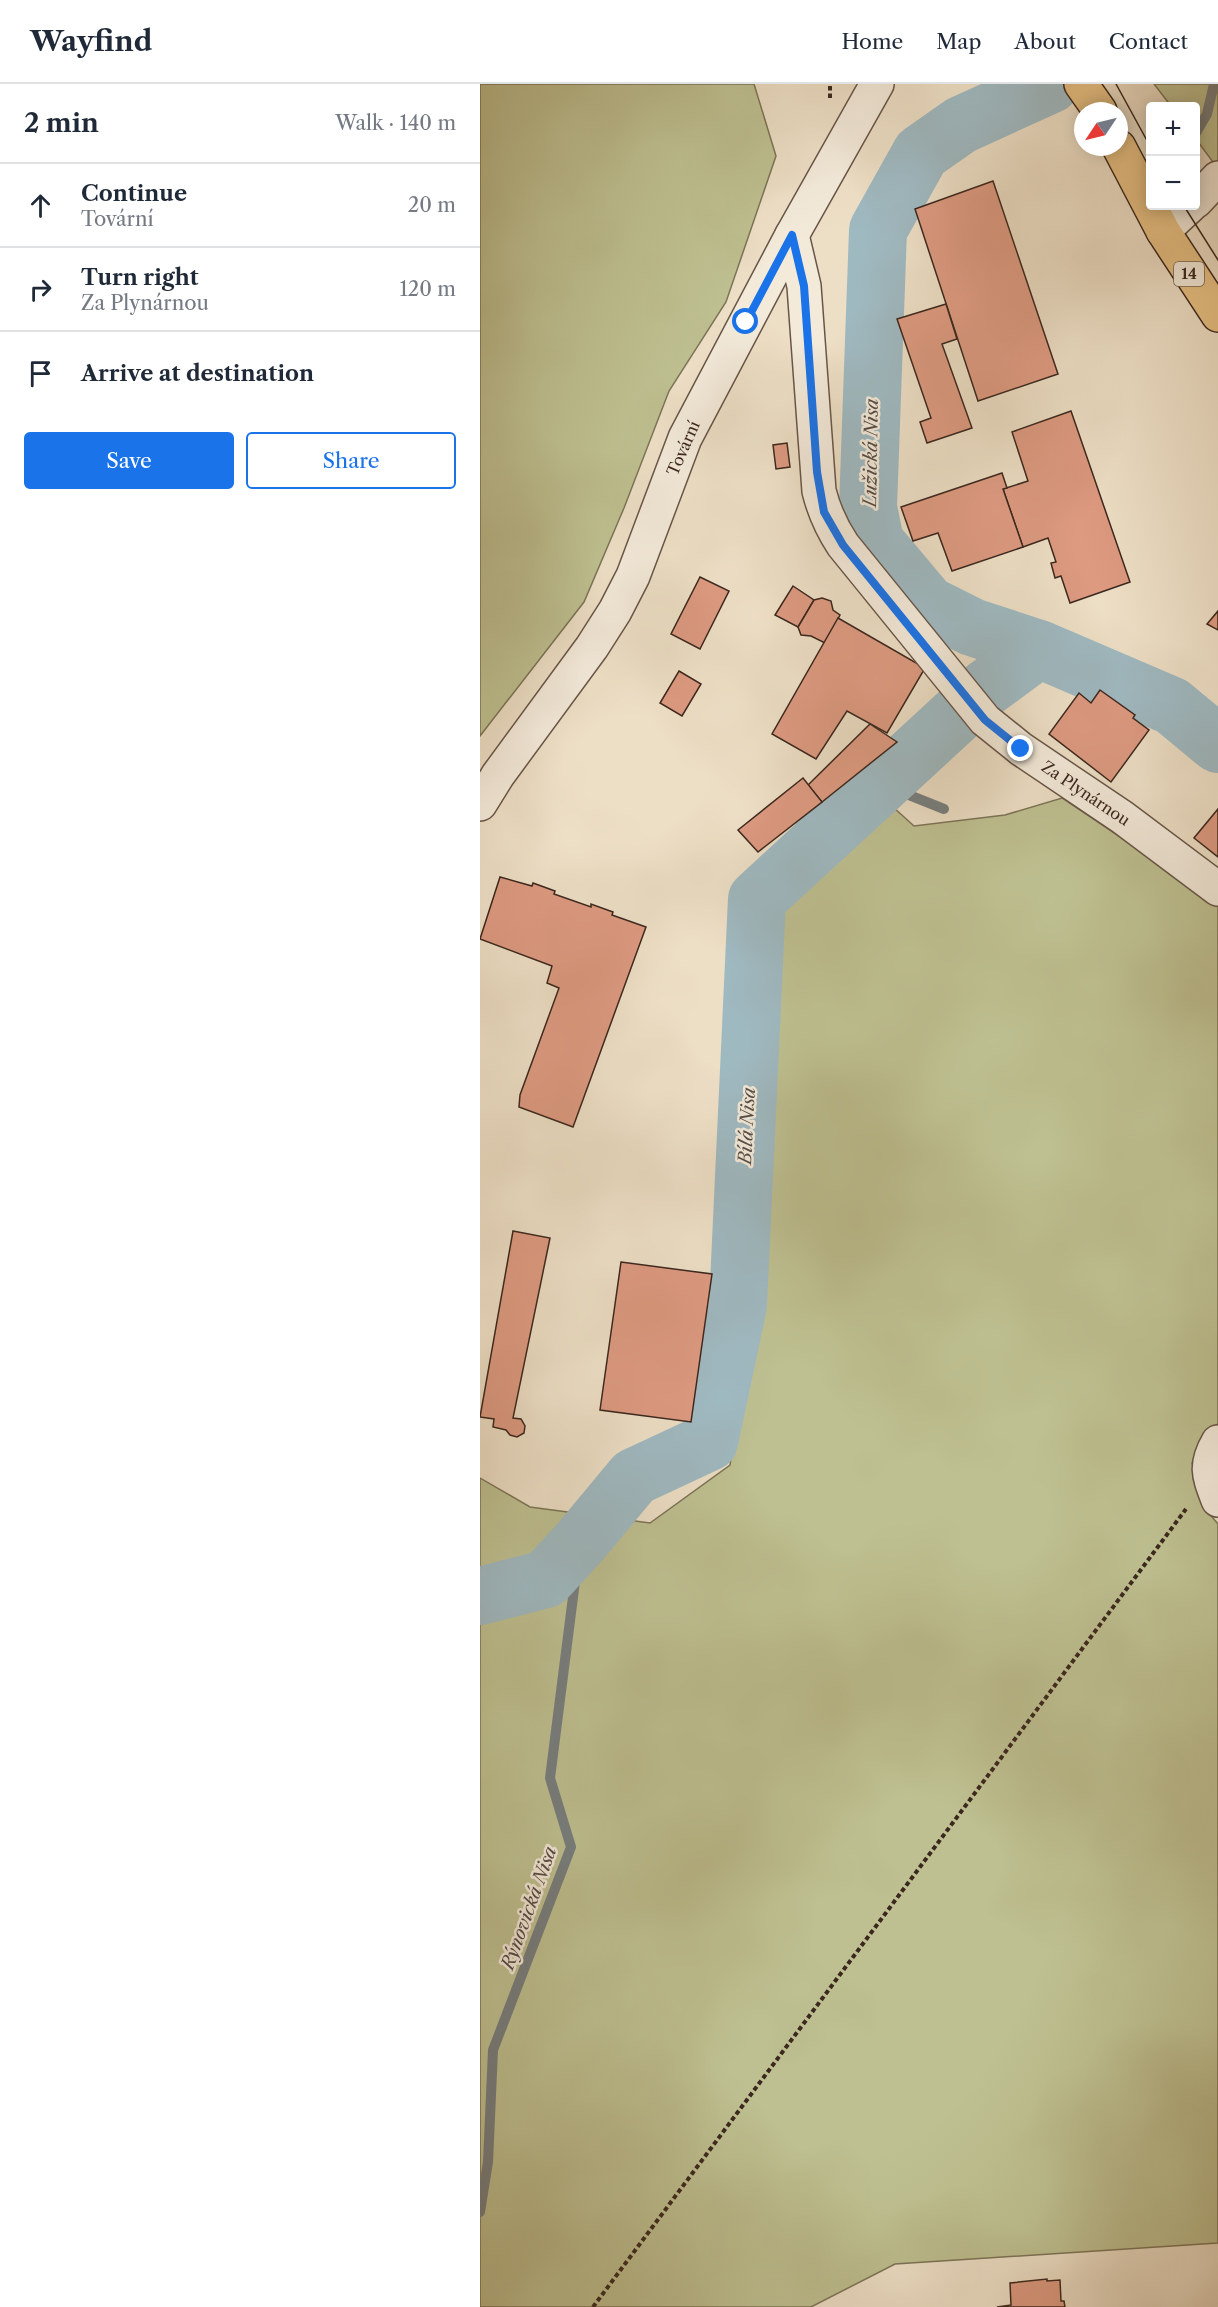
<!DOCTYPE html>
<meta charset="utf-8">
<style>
:root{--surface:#fff;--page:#f2f2f3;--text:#1f2937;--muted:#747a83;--line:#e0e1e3;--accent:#1a73e8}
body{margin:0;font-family:"Libre Caslon Text",serif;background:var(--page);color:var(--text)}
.controls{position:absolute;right:18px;top:18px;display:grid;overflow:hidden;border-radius:6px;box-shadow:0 3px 15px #0003}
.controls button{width:54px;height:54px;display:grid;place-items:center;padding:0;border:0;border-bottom:2px solid var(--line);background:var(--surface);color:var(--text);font:30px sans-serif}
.compass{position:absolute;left:594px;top:18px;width:54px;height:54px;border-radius:50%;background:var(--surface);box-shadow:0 3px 15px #0003;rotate:235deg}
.stop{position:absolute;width:18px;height:18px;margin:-14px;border:4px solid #1a73e8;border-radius:50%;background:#fff}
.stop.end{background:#1a73e8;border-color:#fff;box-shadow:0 2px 6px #0008}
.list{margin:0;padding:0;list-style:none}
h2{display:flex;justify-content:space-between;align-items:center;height:78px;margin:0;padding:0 24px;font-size:26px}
h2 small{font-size:20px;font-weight:400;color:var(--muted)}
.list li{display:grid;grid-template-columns:39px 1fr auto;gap:18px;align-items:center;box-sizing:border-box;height:84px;padding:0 24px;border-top:2px solid var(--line)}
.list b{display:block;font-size:22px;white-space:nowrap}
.list p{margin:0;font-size:20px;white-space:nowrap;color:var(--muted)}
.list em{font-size:20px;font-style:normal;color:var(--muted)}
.actions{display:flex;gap:12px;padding:18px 24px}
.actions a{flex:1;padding:14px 0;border:2px solid var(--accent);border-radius:6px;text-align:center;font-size:21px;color:var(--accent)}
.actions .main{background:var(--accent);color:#fff}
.icon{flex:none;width:33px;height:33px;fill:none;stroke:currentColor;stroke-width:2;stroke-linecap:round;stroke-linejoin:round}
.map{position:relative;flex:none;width:738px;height:2223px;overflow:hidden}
header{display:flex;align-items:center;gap:36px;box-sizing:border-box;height:84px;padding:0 30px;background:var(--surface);border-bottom:2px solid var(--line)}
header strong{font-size:28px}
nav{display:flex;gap:33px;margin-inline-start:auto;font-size:21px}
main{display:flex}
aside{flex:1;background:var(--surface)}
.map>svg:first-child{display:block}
.green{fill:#bec091;stroke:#7c7458;stroke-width:1.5}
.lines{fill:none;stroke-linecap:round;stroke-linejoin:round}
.stream{stroke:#777f80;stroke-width:10}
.river{stroke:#9fb9c1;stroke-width:58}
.building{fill:#dd9a81;stroke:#3b271e;stroke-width:1.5}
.minor-casing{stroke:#685548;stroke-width:36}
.major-casing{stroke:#3b271e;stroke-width:36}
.path{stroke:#3b271e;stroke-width:4;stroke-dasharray:4.5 3;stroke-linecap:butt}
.minor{stroke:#f3eada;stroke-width:33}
.major{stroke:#e6c083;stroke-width:33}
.tram{stroke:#3b271e;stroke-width:1.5}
.route{stroke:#1a73e8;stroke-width:8}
.labels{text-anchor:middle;stroke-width:5;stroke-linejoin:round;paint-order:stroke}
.shield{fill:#f3eada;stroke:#726256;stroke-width:1.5}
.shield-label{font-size:15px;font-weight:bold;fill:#3b271e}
.street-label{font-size:16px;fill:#3b271e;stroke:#f3eada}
.water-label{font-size:18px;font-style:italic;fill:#544c47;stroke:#f3eada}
</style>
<header>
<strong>Wayfind</strong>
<nav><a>Home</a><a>Map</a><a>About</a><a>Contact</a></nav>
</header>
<main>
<aside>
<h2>2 min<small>Walk · 140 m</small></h2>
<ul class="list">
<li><svg class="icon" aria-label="ahead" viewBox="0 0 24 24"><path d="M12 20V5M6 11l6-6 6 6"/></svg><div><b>Continue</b><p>Tovární</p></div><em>20 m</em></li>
<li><svg class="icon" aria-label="right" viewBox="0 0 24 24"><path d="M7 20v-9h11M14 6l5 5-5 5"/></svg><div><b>Turn right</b><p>Za Plynárnou</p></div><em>120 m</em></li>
<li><svg class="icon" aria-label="arrive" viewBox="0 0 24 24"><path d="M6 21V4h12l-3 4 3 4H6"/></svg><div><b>Arrive at destination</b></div></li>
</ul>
<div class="actions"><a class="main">Save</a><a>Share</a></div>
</aside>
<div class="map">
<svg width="738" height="2223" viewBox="0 0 738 2223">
<rect width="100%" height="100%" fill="#eddfc6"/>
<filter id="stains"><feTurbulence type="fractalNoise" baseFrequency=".00333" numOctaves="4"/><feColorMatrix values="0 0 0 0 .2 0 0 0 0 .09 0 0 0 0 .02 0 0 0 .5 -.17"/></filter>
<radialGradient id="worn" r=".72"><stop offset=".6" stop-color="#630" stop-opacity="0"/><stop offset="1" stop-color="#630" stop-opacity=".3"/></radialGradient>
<!-- green -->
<g class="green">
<polygon points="0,0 274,0 296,72 246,218 189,307 144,424 104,518 0,652"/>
<polygon points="674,0 738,0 738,85 716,55 716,22 691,22"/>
<polygon points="402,713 434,742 525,731 582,714 738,819 738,1340 731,1344 712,1379 726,1426 738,1440 738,2159 415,2180 331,2223 0,2223 0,1394 50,1423 170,1439 250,1381 289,1101 291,821"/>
</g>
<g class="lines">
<!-- stream -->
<g class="stream">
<polyline points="716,49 727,30 734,0"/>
<polyline points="416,685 424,709 464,725"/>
<polyline points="0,2128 8,2078 13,1966 91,1763 70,1694 100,1458"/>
</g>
<!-- river -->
<g class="river">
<polyline points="571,0 481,41 441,69 398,146 388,423 395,458 448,521 492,543 559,565 692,622 738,660"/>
<polyline points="0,1512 66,1495 100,1458 154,1393 229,1358 258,1221 277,815 506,604 559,565"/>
</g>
</g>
<!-- building -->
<g class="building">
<polygon points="513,97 578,290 498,317 435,125"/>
<polygon points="466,220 477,255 462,260 492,344 447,359 440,338 451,334 417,235"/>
<polygon points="591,327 650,498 590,519 581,492 575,494 571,479 576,478 568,454 543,463 523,405 548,397 532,348"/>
<polygon points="307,359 310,383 296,385 293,361"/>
<polygon points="522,389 527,404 523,405 543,463 472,487 458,449 433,457 421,423"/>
<polygon points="220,493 249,507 220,565 191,550"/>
<polygon points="313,502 334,516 318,543 295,531"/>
<polygon points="342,514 351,517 353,526 360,531 345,559 331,552 321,551 318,543 334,516"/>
<polygon points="738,527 738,546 727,540"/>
<polygon points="358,534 445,584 407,649 367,627 336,675 292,650"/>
<polygon points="199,587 221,600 202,632 180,619"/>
<polygon points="620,606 655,631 653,634 669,646 631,698 569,650 599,609 611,619"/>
<polygon points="390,640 417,658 342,718 328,701"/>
<polygon points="323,694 342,718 278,768 258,746"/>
<polygon points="738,725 738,773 714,754"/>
<polygon points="20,793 52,802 53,799 75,807 74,810 111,823 111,820 133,828 132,831 166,843 93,1043 39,1023 40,1011 79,904 67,899 72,882 0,855"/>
<polygon points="33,1147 70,1154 33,1334 41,1335 45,1342 44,1349 37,1353 30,1351 26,1346 13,1343 14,1335 0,1333"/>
<polygon points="141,1178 232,1190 211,1338 120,1326"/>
<polygon points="567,2195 567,2197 580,2196 581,2217 584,2217 585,2223 517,2223 531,2221 530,2199"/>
</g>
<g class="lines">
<defs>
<g id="minor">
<polyline points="716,117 738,94"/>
<polyline points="683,147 710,122"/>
<path d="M312,151L324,202L339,407C344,427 351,443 363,461L505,636L541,665L642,733L738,805"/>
<polyline points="0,720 18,691 112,563 135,527 153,492 205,354 312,151 397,0"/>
<path d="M738,1358C724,1382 729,1392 738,1416"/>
</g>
<g id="major">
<polyline points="601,0 620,27"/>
<polyline points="639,63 683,147 738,231"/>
</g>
</defs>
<!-- minor casing -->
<use href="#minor" class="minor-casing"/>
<!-- major casing -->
<use href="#major" class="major-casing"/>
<!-- path -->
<g class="path">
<polyline points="350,14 350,0"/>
<polyline points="113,2223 706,1425"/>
</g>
<!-- minor -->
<use href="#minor" class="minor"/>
<!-- major -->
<use href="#major" class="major"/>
<!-- tram -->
<g class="tram">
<polyline points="636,0 670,62"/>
<polyline points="704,122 738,176"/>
</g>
</g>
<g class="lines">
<!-- route -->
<polyline class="route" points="266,238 312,151 324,202 337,388 344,428 363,461 505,636 541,665"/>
</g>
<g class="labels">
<!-- shield labels -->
<rect class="shield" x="694" y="178" width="30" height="24" rx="4.5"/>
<g class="shield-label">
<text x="709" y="195">14</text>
</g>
<!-- street labels -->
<g class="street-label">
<text transform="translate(203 364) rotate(-66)" y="6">Tovární</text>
<text transform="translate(606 709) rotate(34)" y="6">Za Plynárnou</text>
</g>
<!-- water labels -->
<g class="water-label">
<text transform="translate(391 369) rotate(-89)" y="6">Lužická Nisa</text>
<text transform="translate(267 1042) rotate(-87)" y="6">Bílá Nisa</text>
<text transform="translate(49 1824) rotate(-70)" y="6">Rýnovická Nisa</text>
</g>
</g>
<rect width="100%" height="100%" filter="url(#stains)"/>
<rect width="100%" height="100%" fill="url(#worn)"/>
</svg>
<div class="controls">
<button>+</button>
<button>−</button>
</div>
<svg class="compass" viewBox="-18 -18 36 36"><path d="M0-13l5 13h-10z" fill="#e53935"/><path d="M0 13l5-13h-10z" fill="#747a83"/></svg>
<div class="stop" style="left:266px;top:238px"></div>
<div class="stop end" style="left:541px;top:665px"></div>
</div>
</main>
